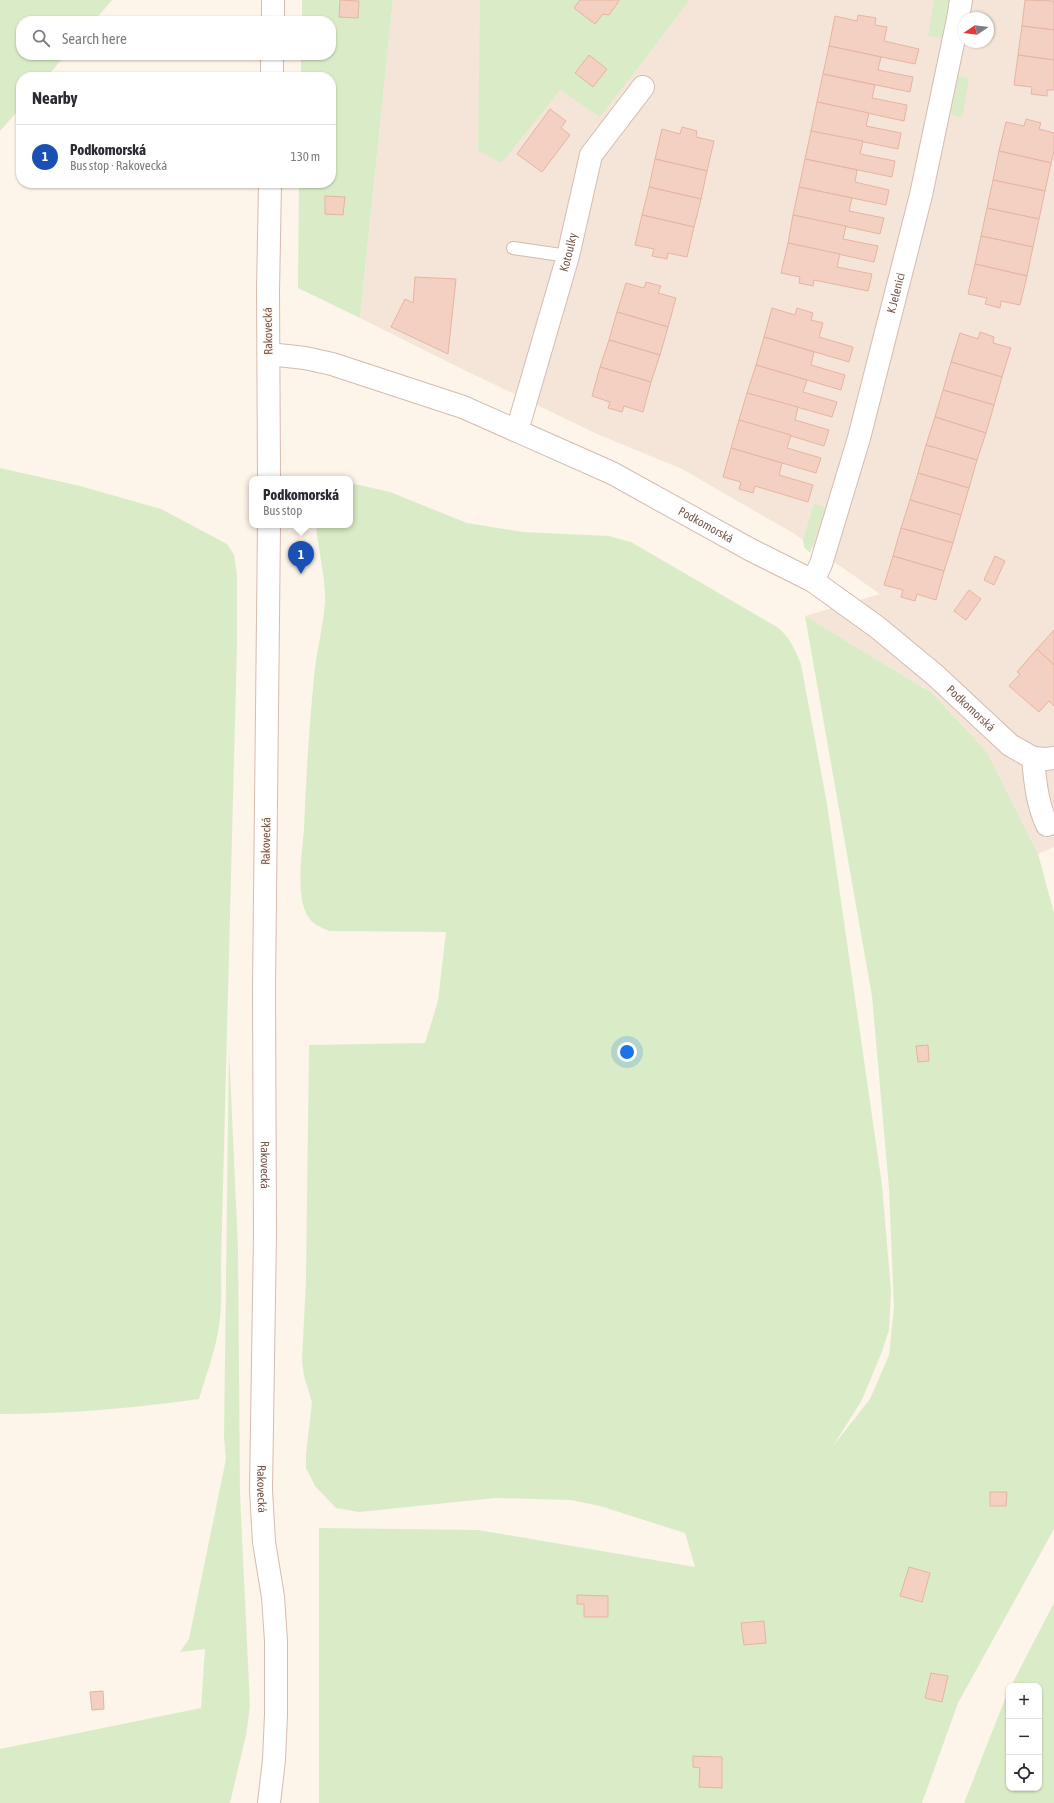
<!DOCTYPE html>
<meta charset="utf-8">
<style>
:root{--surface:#fff;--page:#f2f2f3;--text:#2b2b33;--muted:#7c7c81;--line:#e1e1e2;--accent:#e8604e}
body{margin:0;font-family:"Asap Condensed",sans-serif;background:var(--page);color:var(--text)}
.controls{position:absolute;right:12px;bottom:12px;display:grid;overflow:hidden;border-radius:8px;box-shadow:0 1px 3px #0004}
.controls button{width:36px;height:36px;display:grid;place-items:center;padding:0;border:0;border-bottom:1px solid var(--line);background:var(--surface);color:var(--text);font:20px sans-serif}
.compass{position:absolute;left:958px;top:12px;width:36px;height:36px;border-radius:50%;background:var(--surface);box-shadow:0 1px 3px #0004;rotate:257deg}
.you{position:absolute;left:627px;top:1052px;width:14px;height:14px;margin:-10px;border:3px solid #fff;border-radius:50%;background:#1a73e8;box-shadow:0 0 0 6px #1a73e833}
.badge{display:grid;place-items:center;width:26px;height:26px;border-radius:50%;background:var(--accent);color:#fff;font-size:13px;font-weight:700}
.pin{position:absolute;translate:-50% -33px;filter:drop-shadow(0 1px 2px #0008)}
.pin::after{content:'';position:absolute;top:21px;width:14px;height:12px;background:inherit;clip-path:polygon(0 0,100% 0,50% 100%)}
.popup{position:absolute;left:249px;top:476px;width:104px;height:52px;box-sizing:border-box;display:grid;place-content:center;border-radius:8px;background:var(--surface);filter:drop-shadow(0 1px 3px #0005);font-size:13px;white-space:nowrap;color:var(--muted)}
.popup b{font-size:15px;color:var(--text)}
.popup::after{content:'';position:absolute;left:50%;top:100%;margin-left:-8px;border:8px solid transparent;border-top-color:var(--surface)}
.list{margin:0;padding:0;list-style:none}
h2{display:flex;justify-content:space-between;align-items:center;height:52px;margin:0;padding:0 16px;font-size:17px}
h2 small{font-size:13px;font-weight:400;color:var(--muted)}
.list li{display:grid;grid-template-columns:26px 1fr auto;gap:12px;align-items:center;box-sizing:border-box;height:64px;padding:0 16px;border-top:1px solid var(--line)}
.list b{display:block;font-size:15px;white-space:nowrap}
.list p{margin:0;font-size:13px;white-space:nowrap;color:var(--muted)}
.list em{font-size:13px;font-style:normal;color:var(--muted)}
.icon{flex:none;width:22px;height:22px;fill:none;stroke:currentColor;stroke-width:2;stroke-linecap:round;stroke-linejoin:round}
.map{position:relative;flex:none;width:1054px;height:1803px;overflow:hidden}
.search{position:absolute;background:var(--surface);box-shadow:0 1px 3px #0004;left:16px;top:16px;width:320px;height:44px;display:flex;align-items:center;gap:10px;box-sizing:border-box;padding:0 14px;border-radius:16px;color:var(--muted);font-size:15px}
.panel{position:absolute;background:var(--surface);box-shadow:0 1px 3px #0004;left:16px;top:72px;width:320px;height:116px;border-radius:16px}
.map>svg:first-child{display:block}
.residential{fill:#f5e5d8;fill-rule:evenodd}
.green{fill:#daecc7}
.building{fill:#f3d0c1;stroke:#e6b4a1}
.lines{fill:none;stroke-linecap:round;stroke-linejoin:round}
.lane-casing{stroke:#d3bcb1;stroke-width:14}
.street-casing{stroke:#d3bcb1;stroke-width:24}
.secondary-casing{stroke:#d6bcae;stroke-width:24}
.lane{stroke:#fff;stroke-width:12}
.street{stroke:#fff;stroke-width:22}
.secondary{stroke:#fff;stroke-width:22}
.labels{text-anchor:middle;stroke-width:3;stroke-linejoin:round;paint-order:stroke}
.street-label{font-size:12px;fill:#79574c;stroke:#fff8f1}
</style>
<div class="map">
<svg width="1054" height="1803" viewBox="0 0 1054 1803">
<rect width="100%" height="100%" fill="#fdf4ea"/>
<!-- residential -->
<path class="residential" d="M393,0H480V76L502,163L560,89L600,116L690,0H1054V847L1038,854L987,752L932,693L805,616L880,594L793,533L682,469L597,434L456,366L360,318ZM964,18H988V42H964Z"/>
<!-- green -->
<g class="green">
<polygon points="0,0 112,0 94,21 21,21 21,55 65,55 47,77 21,77 21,107 0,131"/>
<polygon points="302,0 393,0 360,318 298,288 299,183 331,183 331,77 301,77 301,55 331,55 331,21 302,21"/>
<polygon points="480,0 690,0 600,117 560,90 502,163 478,151"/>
<polygon points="934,0 953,0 943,38 928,36"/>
<polygon points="960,76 969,78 962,118 952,115 951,113 958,78"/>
<path d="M0,468L80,486L161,509L227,544L234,555L237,575V644L221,1264C221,1282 222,1301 220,1319C217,1346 207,1373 199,1399C133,1408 67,1414 0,1414Z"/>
<path d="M350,483L390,492L467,523L523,532L609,536L631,542L777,627C790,637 794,648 801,664L827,804L882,1185L891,1291L889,1330L881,1354L862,1400L833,1446L870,1399L889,1355L894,1308L889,1188L872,996L805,616L932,693L987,752L1038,854L1054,913V1529L958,1703L922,1803H319V1528L478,1530L695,1567L685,1533L600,1506L571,1500L495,1498L359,1512L336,1508L315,1486L306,1468V1454L312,1402L304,1376L302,1360L306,1280L309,1045L425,1043L438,1001L446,932L329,931C320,927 311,924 306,913C296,890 302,854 304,829C306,779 309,728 314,678C316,653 323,628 325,603C326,577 318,551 316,525H350Z"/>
<polygon points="814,504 826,507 810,553 804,547 803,540"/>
<polygon points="229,1048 238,1249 240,1494 250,1706 246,1735 230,1803 0,1803 0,1749 201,1708 205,1649 180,1652 189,1639 226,1459 224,1437"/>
<polygon points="1054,1603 1054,1803 964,1803 1009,1689 1009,1788 1039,1788 1039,1686 1011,1686"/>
</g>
<!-- building -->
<g class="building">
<polygon points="340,0 359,1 358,18 339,17"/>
<polygon points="580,0 619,0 619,1 609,15 603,14 595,24 574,8"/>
<polygon points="1025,0 1054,1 1054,30 1022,26"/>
<polygon points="858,15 876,18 875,25 887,27 884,41 919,49 915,64 829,46 835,16 857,21"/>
<polygon points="1022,26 1054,30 1054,60 1018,55"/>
<polygon points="829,46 881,57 878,70 913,77 910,92 823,74"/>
<polygon points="589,55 607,69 593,87 575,73"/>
<polygon points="1018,55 1054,60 1054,90 1047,90 1047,96 1031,94 1032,87 1014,85"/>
<polygon points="823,74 875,85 872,98 907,105 904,121 817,102"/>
<polygon points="817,102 869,113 866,126 901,133 898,149 811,131"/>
<polygon points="550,109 566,121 561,128 570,135 542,172 517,154"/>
<polygon points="1026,119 1041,123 1039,129 1054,133 1054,151 1051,163 999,151 1006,122 1024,126"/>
<polygon points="682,127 697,131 696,137 714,141 707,171 655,159 662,129 680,134"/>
<polygon points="811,131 863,141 860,154 895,161 892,177 805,159"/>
<polygon points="999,151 1051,163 1045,191 993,180"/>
<polygon points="655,159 707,171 701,199 649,187"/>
<polygon points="805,159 857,170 855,182 889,190 886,205 799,187"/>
<polygon points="993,180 1045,191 1039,219 987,208"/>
<polygon points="649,187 701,199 694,227 642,215"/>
<polygon points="799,187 852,198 849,211 884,218 880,234 793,215"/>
<polygon points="325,196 345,197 343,215 325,214"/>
<polygon points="987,208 1039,219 1033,247 981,236"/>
<polygon points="642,215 694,227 687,257 668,253 667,259 652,256 654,249 635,245"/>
<polygon points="793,215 846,226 843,239 878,246 874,262 788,243"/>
<polygon points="981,236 1033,247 1027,276 975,264"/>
<polygon points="788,243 840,254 837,267 872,274 868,291 814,280 813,286 799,283 800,277 781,273"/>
<polygon points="975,264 1027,276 1020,305 1001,301 1000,308 985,304 987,298 968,294"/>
<polygon points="415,277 456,279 448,354 391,327 405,299 413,303"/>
<polygon points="646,282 661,286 658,293 676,298 668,327 617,312 626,283 644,288"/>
<polygon points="772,308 795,315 797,308 813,313 811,320 823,323 819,337 853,347 849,362 764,337"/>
<polygon points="617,312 668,327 660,355 609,340"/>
<polygon points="980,332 994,337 993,343 1011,348 1002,377 951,362 960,333 978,339"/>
<polygon points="764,337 814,352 811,365 845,375 841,390 756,365"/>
<polygon points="609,340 660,355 651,382 600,367"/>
<polygon points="951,362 1002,377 994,405 943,390"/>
<polygon points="756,365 807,380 803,392 837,402 832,417 747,393"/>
<polygon points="600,367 651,382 643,412 624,406 622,412 608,408 610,402 592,396"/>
<polygon points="943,390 994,405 986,433 935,417"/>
<polygon points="747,393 798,407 795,420 829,430 824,446 739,420"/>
<polygon points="935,417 986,433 977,460 926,445"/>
<polygon points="739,420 791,435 787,448 821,458 816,473 731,448"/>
<polygon points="926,445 977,460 969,488 918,473"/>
<polygon points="731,448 782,463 779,475 813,485 808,502 755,486 753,493 739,489 741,482 723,477"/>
<polygon points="918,473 969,488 961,515 910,500"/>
<polygon points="910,500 961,515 953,543 901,528"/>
<polygon points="901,528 953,543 944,571 893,556"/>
<polygon points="893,556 944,571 936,600 917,594 915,601 901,597 903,590 884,585"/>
<polygon points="995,556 1005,561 994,585 984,580"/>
<polygon points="969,590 981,599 966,620 954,611"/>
<polygon points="1054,630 1054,665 1037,649"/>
<polygon points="1037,649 1054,665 1054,706 1049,701 1039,712 1009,686 1020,674 1017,672"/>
<polygon points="928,1045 929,1061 918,1062 916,1046"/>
<polygon points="990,1492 1007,1492 1006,1506 990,1506"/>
<polygon points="909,1567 930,1573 922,1602 900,1596"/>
<polygon points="577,1595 608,1596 608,1617 584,1617 584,1604 577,1604"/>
<polygon points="764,1621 766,1643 744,1645 741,1623"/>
<polygon points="931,1673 948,1676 942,1702 925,1698"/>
<polygon points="103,1691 104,1709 92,1710 90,1692"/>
<polygon points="693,1756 722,1757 722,1788 699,1787 700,1768 693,1767"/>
</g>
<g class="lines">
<defs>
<polyline id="lane" points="513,248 568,256"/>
<g id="street">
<path id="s1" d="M269,354L305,358L332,364L463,407L612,473L751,550L813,581L877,627L935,675L1010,745L1033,758L1046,759L1054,758"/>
<path id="s2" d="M517,431L568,256L591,155L643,87"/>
<path id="s3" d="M813,581L821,564L859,438L921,195L958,19L961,0"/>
<path d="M1033,758C1035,781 1037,803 1047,825"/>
</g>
<g id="secondary">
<polyline points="273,21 273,0"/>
<polyline points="272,77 272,55"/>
<polyline points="269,479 268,292 270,183"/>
<path id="s4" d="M269,525L264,989L265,1233L261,1490L264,1542L273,1597L276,1641V1715L274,1760L269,1803"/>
</g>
</defs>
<!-- lane casing -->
<use href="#lane" class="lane-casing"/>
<!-- street casing -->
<use href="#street" class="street-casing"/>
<!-- secondary casing -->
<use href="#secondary" class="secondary-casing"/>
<!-- lane -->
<use href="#lane" class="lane"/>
<!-- street -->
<use href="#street" class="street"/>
<!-- secondary -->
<use href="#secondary" class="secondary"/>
</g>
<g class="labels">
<!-- street labels -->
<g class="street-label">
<text dy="4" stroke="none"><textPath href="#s2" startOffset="186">Kotoulky</textPath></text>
<text dy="4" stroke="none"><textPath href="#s3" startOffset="300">K Jelenici</textPath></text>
<text transform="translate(268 331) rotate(-91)" y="4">Rakovecká</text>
<text dy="4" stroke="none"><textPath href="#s1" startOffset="472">Podkomorská</textPath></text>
<text dy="4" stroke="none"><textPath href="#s1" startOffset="796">Podkomorská</textPath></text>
<text transform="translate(266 841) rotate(-89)" y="4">Rakovecká</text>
<text dy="4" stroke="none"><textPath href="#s4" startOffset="640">Rakovecká</textPath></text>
<text dy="4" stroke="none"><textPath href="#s4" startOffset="964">Rakovecká</textPath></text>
</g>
</g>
</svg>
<div class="controls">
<button>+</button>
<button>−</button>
<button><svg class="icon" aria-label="locate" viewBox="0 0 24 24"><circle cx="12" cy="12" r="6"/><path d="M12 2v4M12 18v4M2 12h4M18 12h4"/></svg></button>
</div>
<svg class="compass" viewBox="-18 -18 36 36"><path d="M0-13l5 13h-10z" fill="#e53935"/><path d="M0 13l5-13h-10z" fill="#7c7c81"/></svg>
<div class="you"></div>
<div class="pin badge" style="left:301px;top:574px;background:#1a4fb4">1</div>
<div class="popup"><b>Podkomorská</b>Bus stop</div>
<div class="search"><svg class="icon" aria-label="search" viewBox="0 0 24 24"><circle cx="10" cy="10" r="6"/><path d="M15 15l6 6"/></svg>Search here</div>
<section class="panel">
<h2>Nearby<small></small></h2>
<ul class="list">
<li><span class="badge" style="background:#1a4fb4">1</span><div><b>Podkomorská</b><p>Bus stop · Rakovecká</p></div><em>130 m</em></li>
</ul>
</section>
</div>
